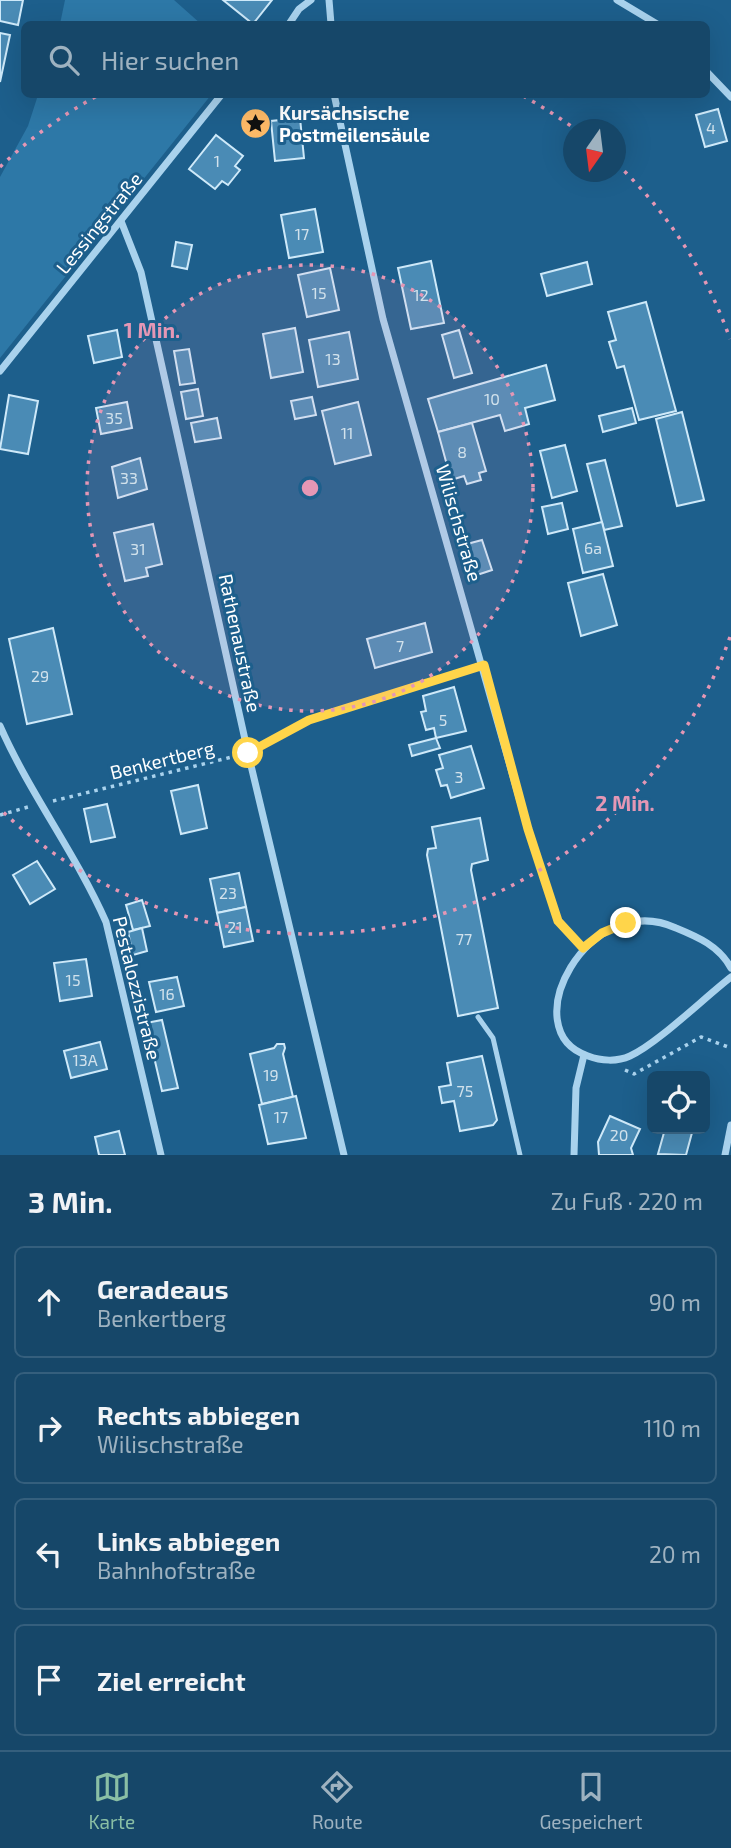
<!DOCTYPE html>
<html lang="de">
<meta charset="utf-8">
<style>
:root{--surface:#164769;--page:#1f4e6f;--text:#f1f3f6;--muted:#9eb2c0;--line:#355f7d;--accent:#8abfa5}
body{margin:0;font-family:"Exo 2",sans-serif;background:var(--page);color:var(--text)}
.controls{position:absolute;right:21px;bottom:21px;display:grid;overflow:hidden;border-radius:10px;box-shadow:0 7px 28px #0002}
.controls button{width:63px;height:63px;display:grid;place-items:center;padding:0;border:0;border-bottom:2px solid var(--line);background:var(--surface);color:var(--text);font:35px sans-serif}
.compass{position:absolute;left:563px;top:119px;width:63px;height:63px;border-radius:50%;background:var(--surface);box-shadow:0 7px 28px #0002;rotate:194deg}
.stop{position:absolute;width:21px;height:21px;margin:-16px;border:5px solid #ffd54a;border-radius:50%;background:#fff}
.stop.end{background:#ffd54a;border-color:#fff;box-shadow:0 2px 7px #0008}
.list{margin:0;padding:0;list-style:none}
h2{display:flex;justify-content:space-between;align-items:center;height:91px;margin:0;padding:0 28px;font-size:30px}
h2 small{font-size:23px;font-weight:400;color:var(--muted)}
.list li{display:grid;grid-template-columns:46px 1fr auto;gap:21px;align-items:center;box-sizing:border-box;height:112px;margin:0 14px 14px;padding:0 14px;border:2px solid var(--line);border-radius:10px}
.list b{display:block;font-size:26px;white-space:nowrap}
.list p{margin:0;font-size:23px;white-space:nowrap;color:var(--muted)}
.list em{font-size:23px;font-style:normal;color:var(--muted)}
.icon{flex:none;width:38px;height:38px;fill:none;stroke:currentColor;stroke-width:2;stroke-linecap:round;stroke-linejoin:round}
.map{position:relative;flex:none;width:731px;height:1155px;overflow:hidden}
.search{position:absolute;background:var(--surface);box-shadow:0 7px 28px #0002;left:21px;right:21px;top:21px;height:77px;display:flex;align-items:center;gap:18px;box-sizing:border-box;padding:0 24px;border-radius:10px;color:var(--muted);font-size:26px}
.sheet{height:595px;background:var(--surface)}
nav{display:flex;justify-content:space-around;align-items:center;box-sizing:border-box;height:98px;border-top:2px solid var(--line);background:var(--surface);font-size:19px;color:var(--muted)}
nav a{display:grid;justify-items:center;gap:4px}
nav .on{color:var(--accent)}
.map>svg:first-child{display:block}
.green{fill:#2d78a7}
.building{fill:#4a8bb5;stroke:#cee9f9;stroke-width:2}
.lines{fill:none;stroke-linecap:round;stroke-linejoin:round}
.path{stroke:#a9d2ed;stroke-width:3.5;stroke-dasharray:3.5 5;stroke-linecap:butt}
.service{stroke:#a9d2ed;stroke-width:5}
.minor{stroke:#a9d2ed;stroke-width:7}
.route{stroke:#ffd54a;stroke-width:9}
.ring{fill:none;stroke:#e497b5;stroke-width:3.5;stroke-dasharray:3.5 7}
.labels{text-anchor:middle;stroke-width:6;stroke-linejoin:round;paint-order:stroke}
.number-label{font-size:16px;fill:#d2e2ec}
.poi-label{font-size:19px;font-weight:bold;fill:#fff;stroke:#1d5f8c;text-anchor:start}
.street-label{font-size:19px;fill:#fff;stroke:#1d5f8c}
.centre{fill:#e497b5;stroke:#1d5f8c;stroke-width:3.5}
.ring-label{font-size:21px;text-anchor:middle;font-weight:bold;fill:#e497b5;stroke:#1d5f8c;stroke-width:6;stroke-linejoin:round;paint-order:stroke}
</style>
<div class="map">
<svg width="731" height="1155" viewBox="0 0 731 1155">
<rect width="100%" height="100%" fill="#1d5f8c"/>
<!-- green -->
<g class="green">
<polygon points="65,0 174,0 201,24 60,24"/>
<polygon points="38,95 211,95 0,358 0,177 28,126"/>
</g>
<!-- building -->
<g class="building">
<polygon points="0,0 23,0 18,25 0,21"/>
<polygon points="223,0 272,0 253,24"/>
<polygon points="0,33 10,35 0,82"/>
<polygon points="718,109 727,141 705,147 696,115"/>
<polygon points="300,118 304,158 275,161 271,121"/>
<polygon points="216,135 243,156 235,166 240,170 228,185 222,181 215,189 189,169"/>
<polygon points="315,209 323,252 289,258 281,215"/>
<polygon points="176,242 192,245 187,269 172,266"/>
<polygon points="431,261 444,323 411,329 398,268"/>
<polygon points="587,262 592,284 547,296 541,274"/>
<polygon points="330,268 339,310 307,317 298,275"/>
<polygon points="646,302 676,411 639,420 624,366 617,368 609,342 616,340 608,312"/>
<polygon points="295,328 303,372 271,378 263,334"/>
<polygon points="117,330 122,357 94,363 88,336"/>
<polygon points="459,330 472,373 454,378 442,335"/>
<polygon points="349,332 358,379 318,387 309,340"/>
<polygon points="189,349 195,383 180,385 174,351"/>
<polygon points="546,365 555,400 525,408 529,424 505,431 500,415 438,432 428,399"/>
<polygon points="198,389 203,416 186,419 181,392"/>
<polygon points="9,395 38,401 28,454 0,449"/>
<polygon points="312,397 316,415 295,419 291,401"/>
<polygon points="127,402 132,428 101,434 96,408"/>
<polygon points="358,402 371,455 335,464 322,411"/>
<polygon points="632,408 636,423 603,432 599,416"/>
<polygon points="682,412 704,500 677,506 656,419"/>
<polygon points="217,418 221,438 195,442 191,423"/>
<polygon points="472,423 486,471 479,473 481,480 467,484 464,476 451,480 438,432"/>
<polygon points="565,445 577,491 552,498 540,451"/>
<polygon points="140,458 147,489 118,498 112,467"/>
<polygon points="605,460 622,526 604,530 587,464"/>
<polygon points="562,503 568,529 548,534 542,507"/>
<polygon points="602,522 613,566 583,573 573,529"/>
<polygon points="153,524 162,564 146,568 148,576 125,581 114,533"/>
<polygon points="482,540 492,570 477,575 467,544"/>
<polygon points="603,574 617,625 581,636 568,583"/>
<polygon points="425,623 432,652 375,668 367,639"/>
<polygon points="53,628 72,714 27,724 9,639"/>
<polygon points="454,687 466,731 436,738 434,728 426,730 421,712 426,711 423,696"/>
<polygon points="436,738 440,748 412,756 409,745"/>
<polygon points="471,746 484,788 451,798 447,785 441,786 436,770 443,768 439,755"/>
<polygon points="198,785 207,828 181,834 171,791"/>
<polygon points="107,804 115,837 91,842 84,809"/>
<polygon points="480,818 488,860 472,864 471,870 498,1008 458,1016 427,855 428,849 436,848 432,827"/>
<polygon points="37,861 55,889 30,904 13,875"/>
<polygon points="239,873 246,907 217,913 210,879"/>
<polygon points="142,900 150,926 133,930 126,905"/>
<polygon points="246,907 253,941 224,947 217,913"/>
<polygon points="142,928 147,951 133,955 128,932"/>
<polygon points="86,959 92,996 60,1001 54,963"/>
<polygon points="177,977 184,1006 156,1012 149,982"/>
<polygon points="162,1020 178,1088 162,1091 146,1023"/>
<polygon points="100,1042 107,1069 71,1078 64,1051"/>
<polygon points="277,1044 284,1044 285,1048 283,1054 293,1097 262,1104 250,1054 274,1048"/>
<polygon points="482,1056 497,1120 493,1125 460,1131 454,1101 442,1103 439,1087 451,1085 447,1063"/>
<polygon points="296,1096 306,1138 268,1144 259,1105"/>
<polygon points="610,1116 640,1129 631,1148 633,1155 599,1155 598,1142"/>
<polygon points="665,1129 693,1129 686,1155 658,1154"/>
<polygon points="119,1131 125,1155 99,1155 95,1137"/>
</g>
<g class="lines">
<!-- path -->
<g class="path">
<polyline points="259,747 309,720 471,669"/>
<polyline points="53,801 236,756"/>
<polyline points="0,815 28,807"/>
<polyline points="625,1070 634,1074 701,1037 731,1048"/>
</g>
<!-- service -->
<polyline class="service" points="478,1017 493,1038 520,1155"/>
<!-- minor -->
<g class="minor">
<polyline points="329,0 331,24"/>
<polyline points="617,0 657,24"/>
<polyline points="289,24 299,9 311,0"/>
<polyline points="706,71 731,97"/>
<polyline points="334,94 383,319 528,829 558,921 583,948"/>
<polyline points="121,221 141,272 248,753 344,1155"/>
<polyline points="0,371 222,94"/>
<path d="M0,726C30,794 76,854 106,922L161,1155"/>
<path d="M731,968C719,946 698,937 676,928C588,888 512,1031 588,1056C601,1061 617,1062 630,1056C657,1044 705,997 731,977"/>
<polyline points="574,1155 576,1088 584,1055"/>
<polyline points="725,1155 731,1125"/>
</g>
</g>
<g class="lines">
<!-- route -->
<polyline class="route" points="248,753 309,720 484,665 528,829 558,921 583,948 602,933 626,923"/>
</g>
<!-- distance rings -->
<circle cx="310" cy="488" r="223" fill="#e497b5" fill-opacity=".12"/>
<g class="ring">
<circle cx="310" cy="488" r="223"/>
<path d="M730 637A446 446 0 0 1 0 809M0 167A446 446 0 0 1 97 96M523 96A446 446 0 0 1 575 129M617 164A446 446 0 0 1 730 339"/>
</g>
<!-- icons -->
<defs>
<symbol id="sight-disc" viewBox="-11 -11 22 22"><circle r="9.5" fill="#fcb967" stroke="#1d5f8c"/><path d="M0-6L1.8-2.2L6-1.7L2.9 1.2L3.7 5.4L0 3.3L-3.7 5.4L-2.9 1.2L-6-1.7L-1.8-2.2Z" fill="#111"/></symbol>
</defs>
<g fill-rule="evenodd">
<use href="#sight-disc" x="238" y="106" width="35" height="35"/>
</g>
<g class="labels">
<!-- number labels -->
<g class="number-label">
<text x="711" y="134">4</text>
<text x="217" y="167">1</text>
<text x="302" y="240">17</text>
<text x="319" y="299">15</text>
<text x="421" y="301">12</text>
<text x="333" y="365">13</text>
<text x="492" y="405">10</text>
<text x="114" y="424">35</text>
<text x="347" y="439">11</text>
<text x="462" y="458">8</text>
<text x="129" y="484">33</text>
<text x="593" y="554">6a</text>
<text x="138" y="555">31</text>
<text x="400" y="652">7</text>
<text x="40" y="682">29</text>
<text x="443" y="726">5</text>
<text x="459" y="783">3</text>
<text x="228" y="899">23</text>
<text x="235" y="933">21</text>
<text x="464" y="945">77</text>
<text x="73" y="986">15</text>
<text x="167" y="1000">16</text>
<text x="85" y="1066">13A</text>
<text x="271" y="1081">19</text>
<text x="465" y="1097">75</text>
<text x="281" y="1123">17</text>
<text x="619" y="1141">20</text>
</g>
<!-- poi labels -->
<g class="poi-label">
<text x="279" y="120">Kursächsische<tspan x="279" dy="22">Postmeilensäule</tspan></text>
</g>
<!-- street labels -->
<g class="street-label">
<text transform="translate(99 223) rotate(-51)" y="7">Lessingstraße</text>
<text transform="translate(459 523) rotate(74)" y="7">Wilischstraße</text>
<text transform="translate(240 643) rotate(78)" y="7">Rathenaustraße</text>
<text transform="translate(162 760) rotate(-14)" y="7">Benkertberg</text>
<text transform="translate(137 988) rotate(76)" y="7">Pestalozzistraße</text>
</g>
</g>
<circle cx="310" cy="488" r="10" class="centre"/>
<g class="ring-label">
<text x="152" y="338">1 Min.</text>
<text x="625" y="811">2 Min.</text>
</g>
</svg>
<div class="controls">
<button><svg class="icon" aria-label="locate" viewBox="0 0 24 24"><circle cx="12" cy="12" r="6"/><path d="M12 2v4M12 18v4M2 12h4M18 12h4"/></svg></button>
</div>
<svg class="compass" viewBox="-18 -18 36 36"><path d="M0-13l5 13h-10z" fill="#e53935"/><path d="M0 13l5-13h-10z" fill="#9eb2c0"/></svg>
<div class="stop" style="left:248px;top:753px"></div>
<div class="stop end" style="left:626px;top:923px"></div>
<div class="search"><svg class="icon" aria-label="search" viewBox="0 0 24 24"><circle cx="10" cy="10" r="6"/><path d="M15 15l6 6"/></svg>Hier suchen</div>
</div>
<section class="sheet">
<h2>3 Min.<small>Zu Fuß · 220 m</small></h2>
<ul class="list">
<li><svg class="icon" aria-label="ahead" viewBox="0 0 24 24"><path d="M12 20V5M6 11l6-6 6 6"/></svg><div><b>Geradeaus</b><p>Benkertberg</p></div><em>90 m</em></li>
<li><svg class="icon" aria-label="right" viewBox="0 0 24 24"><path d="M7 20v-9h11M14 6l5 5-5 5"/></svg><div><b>Rechts abbiegen</b><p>Wilischstraße</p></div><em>110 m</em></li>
<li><svg class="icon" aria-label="left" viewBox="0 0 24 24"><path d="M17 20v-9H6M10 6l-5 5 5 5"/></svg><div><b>Links abbiegen</b><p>Bahnhofstraße</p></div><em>20 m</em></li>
<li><svg class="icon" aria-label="arrive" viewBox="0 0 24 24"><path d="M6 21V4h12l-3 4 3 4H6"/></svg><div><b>Ziel erreicht</b></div></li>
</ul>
</section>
<nav>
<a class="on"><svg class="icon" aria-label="map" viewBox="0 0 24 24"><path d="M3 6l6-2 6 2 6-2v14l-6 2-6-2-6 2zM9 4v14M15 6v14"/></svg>Karte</a>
<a><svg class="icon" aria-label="directions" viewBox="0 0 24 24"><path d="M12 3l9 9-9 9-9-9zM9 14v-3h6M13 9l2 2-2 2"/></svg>Route</a>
<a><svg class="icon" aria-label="saved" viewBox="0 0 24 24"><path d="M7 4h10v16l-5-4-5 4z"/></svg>Gespeichert</a>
</nav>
